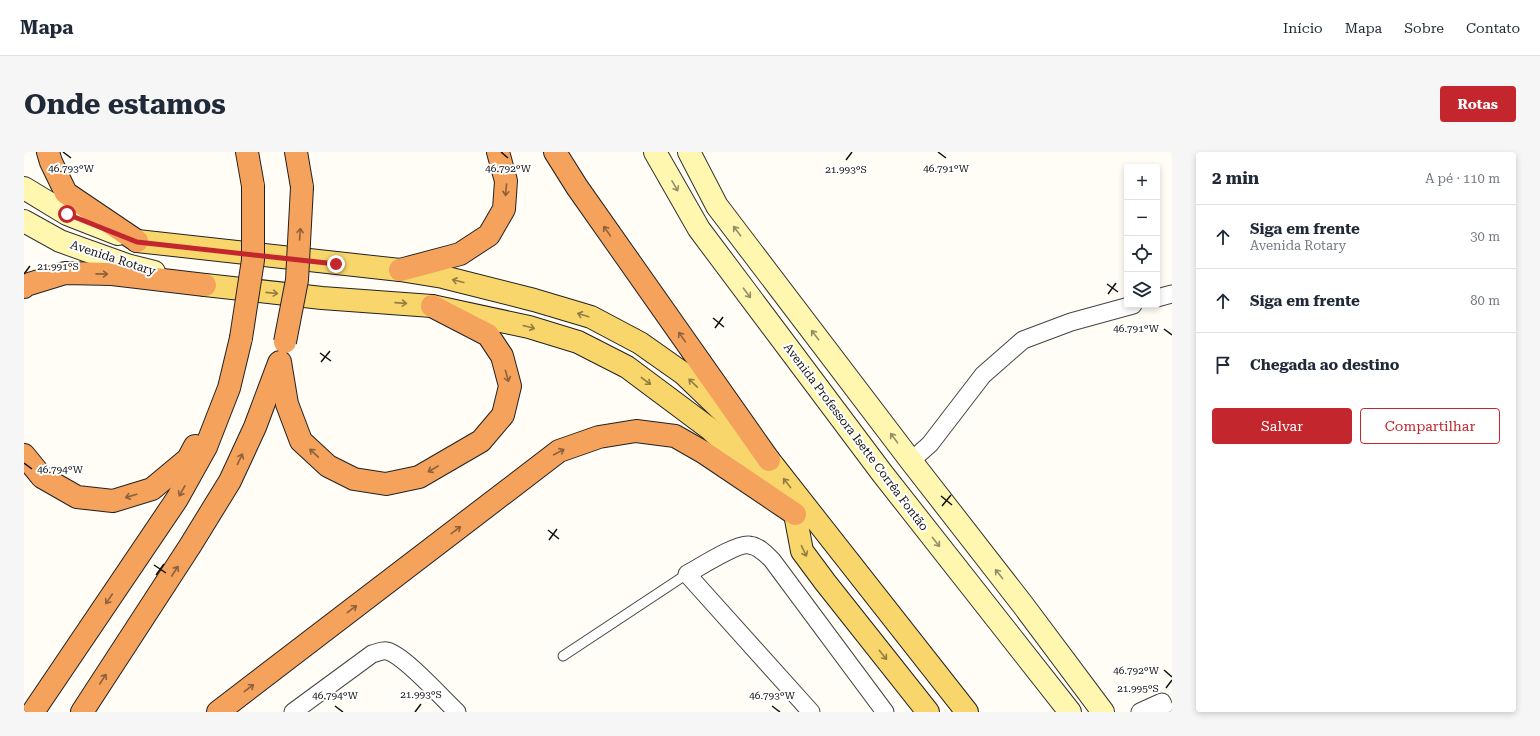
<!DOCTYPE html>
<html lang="pt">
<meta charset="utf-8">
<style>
:root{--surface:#fff;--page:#f6f6f7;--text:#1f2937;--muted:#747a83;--line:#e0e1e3;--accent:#c4262e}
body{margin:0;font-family:"Roboto Serif",serif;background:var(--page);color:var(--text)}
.controls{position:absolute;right:12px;top:12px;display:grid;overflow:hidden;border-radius:4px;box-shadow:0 2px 6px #0003}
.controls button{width:36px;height:36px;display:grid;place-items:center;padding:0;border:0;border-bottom:1px solid var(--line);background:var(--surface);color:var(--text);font:20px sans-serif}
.stop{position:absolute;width:12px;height:12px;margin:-9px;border:3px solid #c4262e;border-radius:50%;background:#fff}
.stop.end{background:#c4262e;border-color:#fff;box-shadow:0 1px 4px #0008}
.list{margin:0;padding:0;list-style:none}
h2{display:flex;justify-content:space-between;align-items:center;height:52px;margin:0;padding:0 16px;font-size:17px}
h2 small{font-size:13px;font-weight:400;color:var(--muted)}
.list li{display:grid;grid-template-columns:26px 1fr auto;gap:12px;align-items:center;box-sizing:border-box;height:64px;padding:0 16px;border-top:1px solid var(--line)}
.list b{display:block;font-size:15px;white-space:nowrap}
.list p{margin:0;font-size:13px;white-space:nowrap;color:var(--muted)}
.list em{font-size:13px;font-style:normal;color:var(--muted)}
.actions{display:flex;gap:8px;padding:12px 16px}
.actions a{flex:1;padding:9px 0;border:1px solid var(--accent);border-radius:4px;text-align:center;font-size:14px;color:var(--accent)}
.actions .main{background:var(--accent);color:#fff}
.icon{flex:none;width:22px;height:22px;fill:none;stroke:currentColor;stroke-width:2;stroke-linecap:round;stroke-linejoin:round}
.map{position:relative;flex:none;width:1148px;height:560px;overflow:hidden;border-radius:4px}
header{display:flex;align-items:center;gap:24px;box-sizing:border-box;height:56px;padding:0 20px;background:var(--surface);border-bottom:1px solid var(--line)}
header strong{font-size:19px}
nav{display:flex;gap:22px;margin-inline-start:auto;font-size:14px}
.intro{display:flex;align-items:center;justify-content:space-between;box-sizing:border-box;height:96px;padding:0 24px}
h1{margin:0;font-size:28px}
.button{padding:10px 18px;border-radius:4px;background:var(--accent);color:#fff;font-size:14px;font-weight:700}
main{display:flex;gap:24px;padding:0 24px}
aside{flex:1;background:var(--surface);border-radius:4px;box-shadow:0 2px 6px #0003}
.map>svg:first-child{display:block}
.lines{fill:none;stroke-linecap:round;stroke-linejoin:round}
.lane-casing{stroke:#444;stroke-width:11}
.street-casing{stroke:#444;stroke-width:19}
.secondary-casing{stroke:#333;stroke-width:24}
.primary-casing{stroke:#222;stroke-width:24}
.highway-casing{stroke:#222;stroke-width:24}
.lane{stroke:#fff;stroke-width:9}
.street{stroke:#fff;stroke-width:17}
.secondary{stroke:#fff6b0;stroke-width:22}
.primary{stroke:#f9d66b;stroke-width:22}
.highway{stroke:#f5a25d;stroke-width:22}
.highway-bridge-casing{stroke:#222;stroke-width:24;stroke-linecap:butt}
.highway-bridge{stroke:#f5a25d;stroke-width:22}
.oneway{stroke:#948f68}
.oneway2{stroke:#8e613b}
.oneway3{stroke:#917d42}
.route{stroke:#c4262e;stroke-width:5}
.ticks{fill:none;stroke:#111;stroke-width:1.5}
.labels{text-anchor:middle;stroke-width:4;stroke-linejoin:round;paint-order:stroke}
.street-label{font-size:12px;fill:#111;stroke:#fff}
.ticks-label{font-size:10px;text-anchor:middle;fill:#111;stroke:#fff;stroke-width:4;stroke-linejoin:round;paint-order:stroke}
</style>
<header>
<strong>Mapa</strong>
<nav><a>Início</a><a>Mapa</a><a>Sobre</a><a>Contato</a></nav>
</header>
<div class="intro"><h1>Onde estamos</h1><a class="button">Rotas</a></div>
<main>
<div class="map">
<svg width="1148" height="560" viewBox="0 0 1148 560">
<rect width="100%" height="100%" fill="#fffdf5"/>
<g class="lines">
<defs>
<polyline id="lane" points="539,504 663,422"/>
<g id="street">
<polyline points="1133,146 1148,142"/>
<polyline points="887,309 906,292 959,223 999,188 1047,170 1109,153"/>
<path d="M269,560L348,502C352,501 358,498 363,499C380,503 418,546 433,560"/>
<path d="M787,560L663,422C676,415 713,391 725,393C735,394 742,402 748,408L861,560"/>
<polyline points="1116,560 1138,550 1142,560"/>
</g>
<g id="secondary">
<polyline points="631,0 675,77 858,321 1046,560"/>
<polyline points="665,0 693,54 887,309 999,453 1079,560"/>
<polyline points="0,36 43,62 94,82"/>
<polyline points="0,69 36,89 106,114 130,120"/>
</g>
<g id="primary">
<polyline points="113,89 376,118 419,125 510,148 567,165 616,191 660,222 713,273 745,308 943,560"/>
<polyline points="181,133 298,146 408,154 505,175 554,190 603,215 686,277 726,314 758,348"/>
<polyline points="771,362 778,399 801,430 904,560"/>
</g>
<g id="highway">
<polyline points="24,0 27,10 42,41 113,89"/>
<polyline points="223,0 229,34"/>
<polyline points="272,0 278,35"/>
<polyline points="531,0 553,35 745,308"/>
<polyline points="376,118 436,102 465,83 480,57 482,29 474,0"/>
<polyline points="0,135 2,133 41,121 88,122 181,133"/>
<polyline points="256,210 263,252 277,289 304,314 330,327 362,332 395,325 457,289 479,263 486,234 478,204 464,183 408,154"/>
<polyline points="0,303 18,325 53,345 89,349 128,337 164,307 171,294"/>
<polyline points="9,560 153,347 182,295 205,236 217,186"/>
<polyline points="58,560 166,394 206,329 231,275 255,211"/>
<polyline points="194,560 535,299 575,285 612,279 651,284 679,300 771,362"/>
</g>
</defs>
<!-- lane casing -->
<use href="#lane" class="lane-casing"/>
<!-- street casing -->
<use href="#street" class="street-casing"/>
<!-- secondary casing -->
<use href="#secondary" class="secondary-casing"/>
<!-- primary casing -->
<use href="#primary" class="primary-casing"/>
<!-- highway casing -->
<use href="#highway" class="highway-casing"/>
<!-- lane -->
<use href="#lane" class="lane"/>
<!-- street -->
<use href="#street" class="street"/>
<!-- secondary -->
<use href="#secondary" class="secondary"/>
<!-- primary -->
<use href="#primary" class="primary"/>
<!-- highway -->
<use href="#highway" class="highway"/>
<defs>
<g id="highway-bridge">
<polyline points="217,186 229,108 229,34"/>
<polyline points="261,190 273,128 278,35"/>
</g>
</defs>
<!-- highway-bridge casing -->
<use href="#highway-bridge" class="highway-bridge-casing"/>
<!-- highway-bridge -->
<use href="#highway-bridge" class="highway-bridge"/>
</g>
<!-- one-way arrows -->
<defs><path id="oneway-shaft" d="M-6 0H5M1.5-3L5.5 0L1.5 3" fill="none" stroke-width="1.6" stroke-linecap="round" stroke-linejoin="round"/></defs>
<g class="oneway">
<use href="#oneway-shaft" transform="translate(651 34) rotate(60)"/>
<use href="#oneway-shaft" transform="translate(713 79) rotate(-127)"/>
<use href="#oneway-shaft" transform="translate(723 141) rotate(53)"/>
<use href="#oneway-shaft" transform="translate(791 183) rotate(-127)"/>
<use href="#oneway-shaft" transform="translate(870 286) rotate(-127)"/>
<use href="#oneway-shaft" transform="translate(912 390) rotate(52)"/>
<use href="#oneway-shaft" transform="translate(975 422) rotate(-128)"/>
</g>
<g class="oneway2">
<use href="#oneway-shaft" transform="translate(482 38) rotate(95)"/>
<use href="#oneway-shaft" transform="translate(583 79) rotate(-125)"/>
<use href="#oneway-shaft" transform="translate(276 82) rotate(-86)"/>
<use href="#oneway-shaft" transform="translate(78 122) rotate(1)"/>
<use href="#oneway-shaft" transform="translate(658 185) rotate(-125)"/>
<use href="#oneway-shaft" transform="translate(483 224) rotate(74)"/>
<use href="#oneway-shaft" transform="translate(535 300) rotate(-28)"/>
<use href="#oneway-shaft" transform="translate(290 301) rotate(-137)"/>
<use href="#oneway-shaft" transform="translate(216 307) rotate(-65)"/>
<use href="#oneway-shaft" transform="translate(409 317) rotate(150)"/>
<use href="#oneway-shaft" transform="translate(158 339) rotate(119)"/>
<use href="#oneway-shaft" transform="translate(107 344) rotate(164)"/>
<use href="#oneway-shaft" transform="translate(432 378) rotate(-37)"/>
<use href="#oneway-shaft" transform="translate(151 419) rotate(-57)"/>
<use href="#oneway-shaft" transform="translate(85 447) rotate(124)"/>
<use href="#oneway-shaft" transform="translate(328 457) rotate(-37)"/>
<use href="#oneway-shaft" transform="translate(79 527) rotate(-57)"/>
<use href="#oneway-shaft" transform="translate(225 536) rotate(-37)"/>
</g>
<g class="oneway3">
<use href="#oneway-shaft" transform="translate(434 129) rotate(-166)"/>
<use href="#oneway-shaft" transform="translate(248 141) rotate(6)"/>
<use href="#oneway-shaft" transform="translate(377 151) rotate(4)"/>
<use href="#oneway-shaft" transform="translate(559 163) rotate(-163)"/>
<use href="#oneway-shaft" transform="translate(505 175) rotate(15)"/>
<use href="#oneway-shaft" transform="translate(622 229) rotate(37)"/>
<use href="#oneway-shaft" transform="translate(669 231) rotate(-136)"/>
<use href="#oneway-shaft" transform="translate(763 331) rotate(-128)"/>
<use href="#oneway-shaft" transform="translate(780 399) rotate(64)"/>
<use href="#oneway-shaft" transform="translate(859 503) rotate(51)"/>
</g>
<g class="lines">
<!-- route -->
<polyline class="route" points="43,62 113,90 312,112"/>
</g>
<!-- ticks -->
<path class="ticks" d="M39,0L47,6M477,0L484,6M914,0L922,6M822,8L828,0M0,122L6,114M1083,132L1094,140M1084,142L1092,131M689,166L700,175M691,176L699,165M1140,177L1148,183M296,201L307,209M297,210L306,199M0,311L8,317M917,344L928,353M918,354L927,343M524,378L535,387M525,388L533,377M130,413L142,421M132,423L140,412M1140,518L1148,525M1142,536L1148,528M311,554L319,560M748,554L756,560M391,560L397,552"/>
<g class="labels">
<!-- street labels -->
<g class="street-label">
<text transform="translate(89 106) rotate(18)" y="4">Avenida Rotary</text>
<text transform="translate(832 285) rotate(53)" y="4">Avenida Professora Isette Corrêa Fontão</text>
</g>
</g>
<g class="ticks-label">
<text x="47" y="20">46.793°W</text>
<text x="484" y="20">46.792°W</text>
<text x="922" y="20">46.791°W</text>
<text x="822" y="21">21.993°S</text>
<text x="34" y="118">21.991°S</text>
<text x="1112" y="180">46.791°W</text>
<text x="36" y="321">46.794°W</text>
<text x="1112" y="522">46.792°W</text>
<text x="1114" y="540">21.995°S</text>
<text x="397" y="546">21.993°S</text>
<text x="311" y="547">46.794°W</text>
<text x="748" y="547">46.793°W</text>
</g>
</svg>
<div class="controls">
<button>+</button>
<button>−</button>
<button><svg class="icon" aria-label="locate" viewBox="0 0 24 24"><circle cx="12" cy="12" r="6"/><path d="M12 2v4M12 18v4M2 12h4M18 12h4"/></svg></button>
<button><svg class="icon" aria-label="layers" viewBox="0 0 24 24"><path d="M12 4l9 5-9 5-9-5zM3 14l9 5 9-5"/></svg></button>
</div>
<div class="stop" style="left:43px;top:62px"></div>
<div class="stop end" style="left:312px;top:112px"></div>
</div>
<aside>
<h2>2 min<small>A pé · 110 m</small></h2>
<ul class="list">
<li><svg class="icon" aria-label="ahead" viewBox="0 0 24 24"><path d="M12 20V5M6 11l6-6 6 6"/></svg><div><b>Siga em frente</b><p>Avenida Rotary</p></div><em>30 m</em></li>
<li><svg class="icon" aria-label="ahead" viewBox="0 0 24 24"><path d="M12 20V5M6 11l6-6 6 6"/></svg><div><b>Siga em frente</b></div><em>80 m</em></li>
<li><svg class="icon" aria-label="arrive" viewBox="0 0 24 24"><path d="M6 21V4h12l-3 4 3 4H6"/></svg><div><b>Chegada ao destino</b></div></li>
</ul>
<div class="actions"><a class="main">Salvar</a><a>Compartilhar</a></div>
</aside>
</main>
